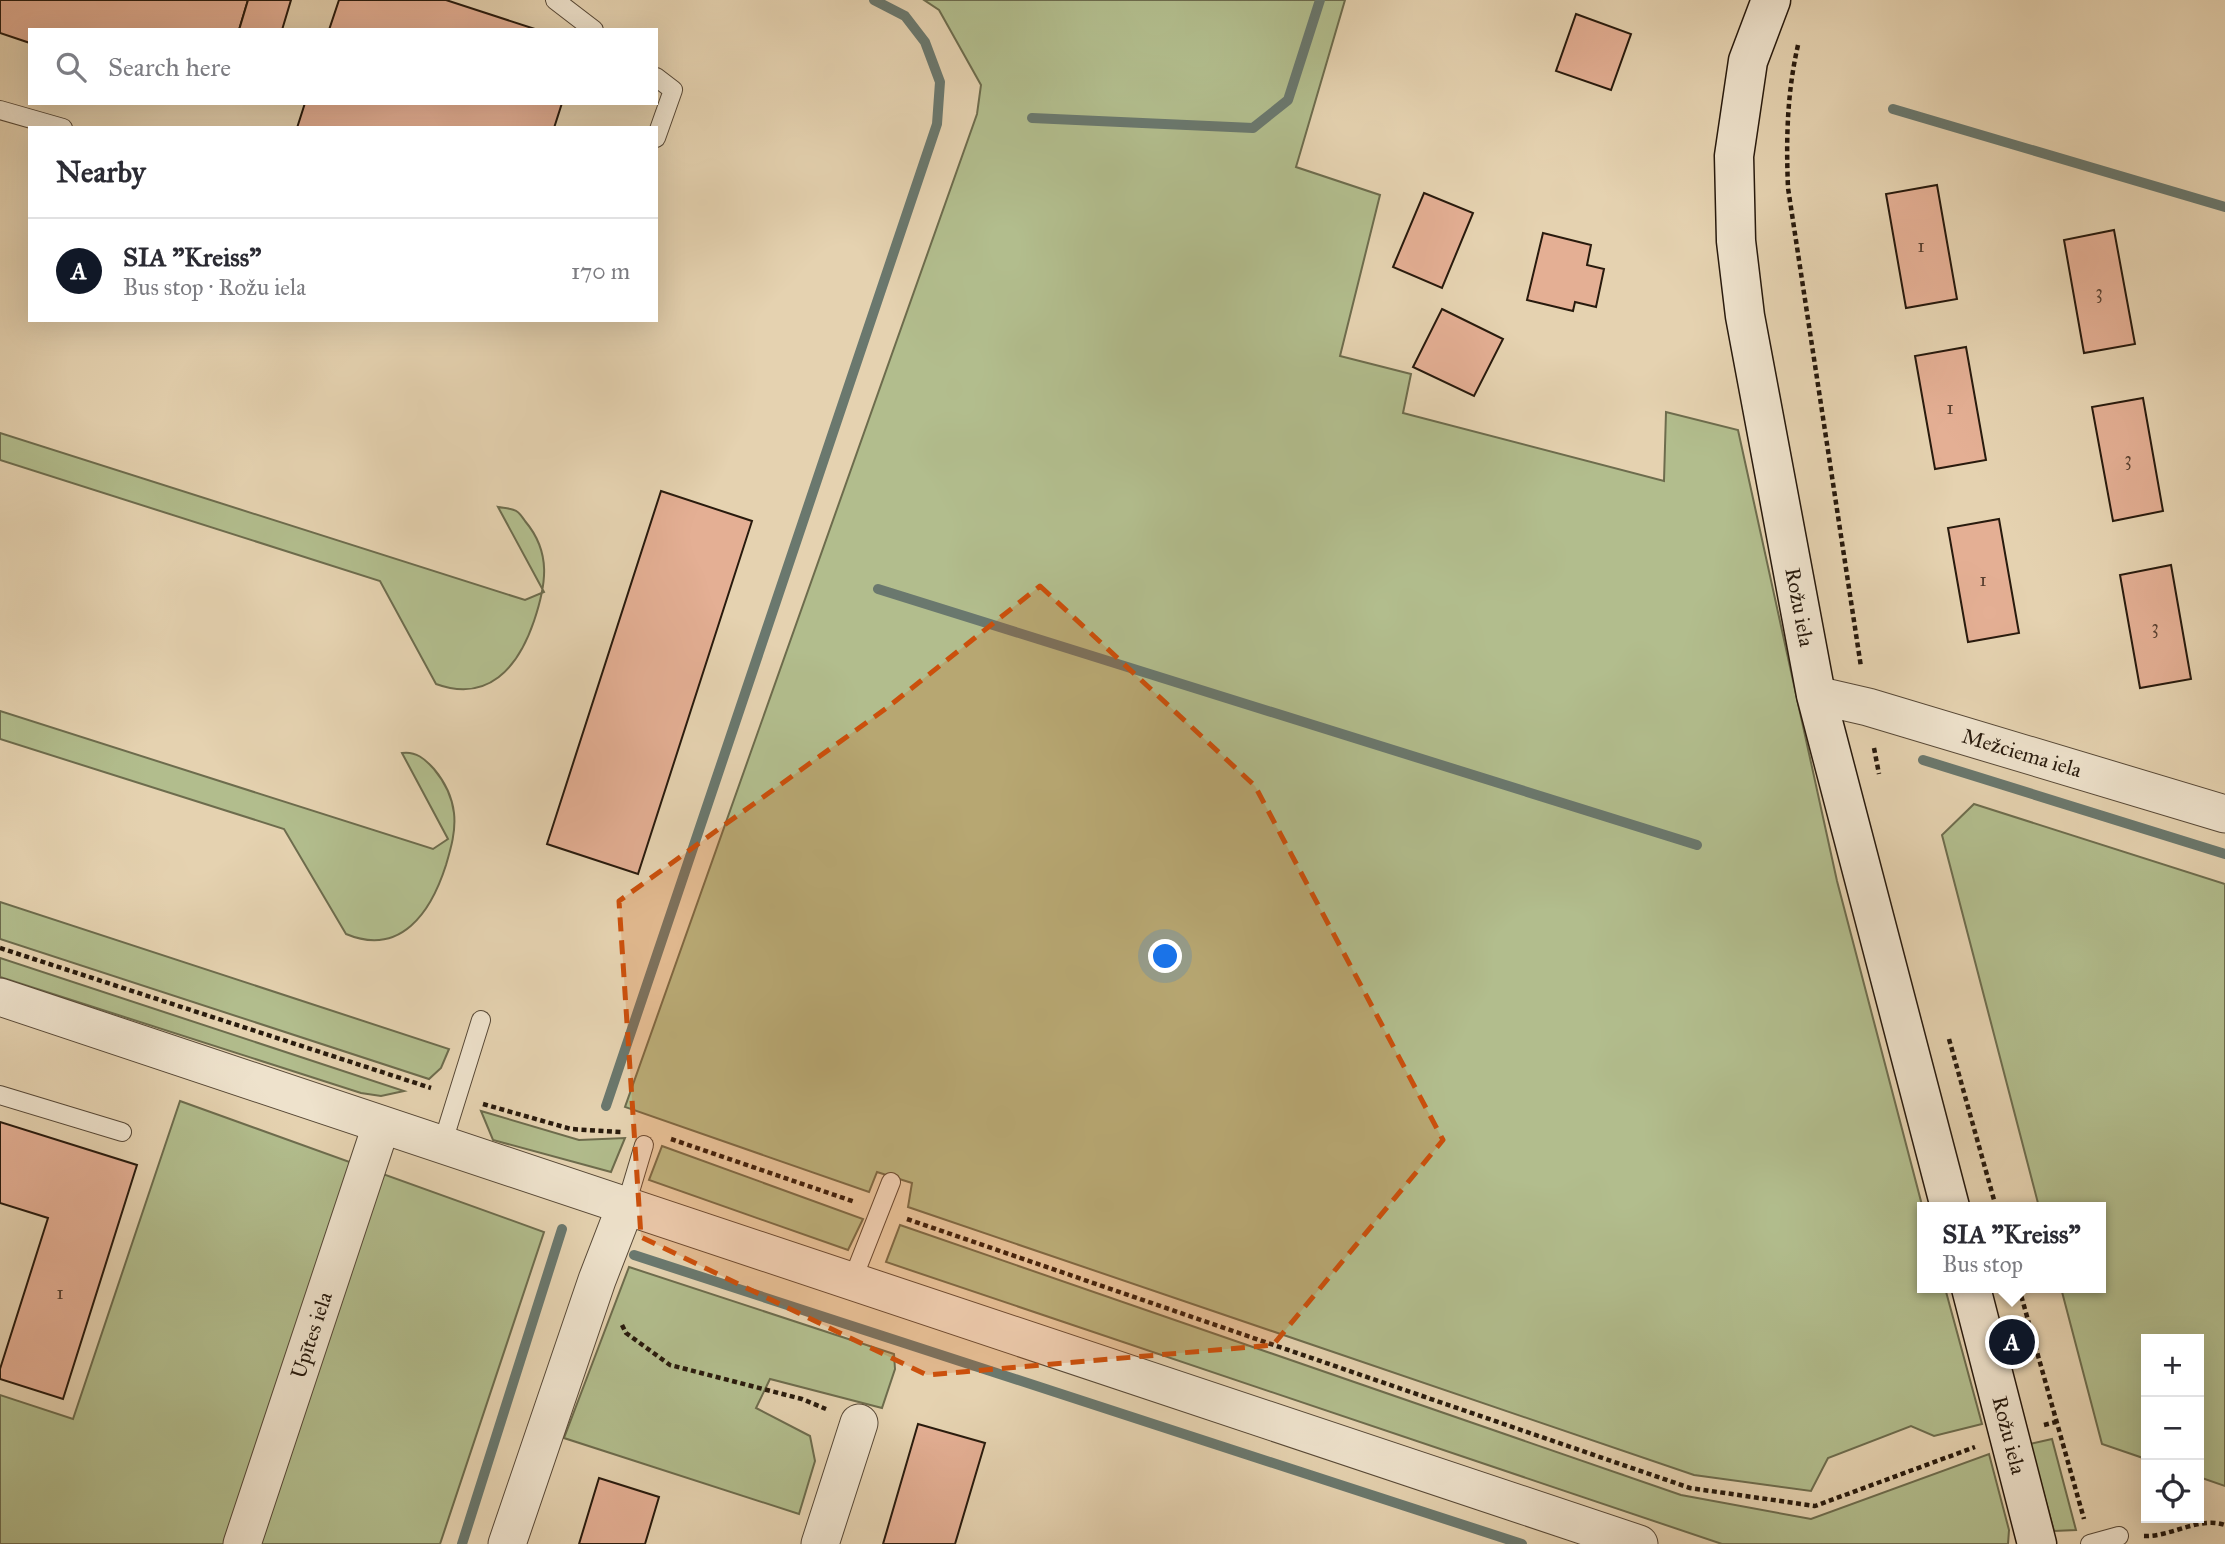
<!DOCTYPE html>
<meta charset="utf-8">
<style>
:root{--surface:#fff;--page:#f7f7f7;--text:#2b2b33;--muted:#7c7c81;--line:#e1e1e2;--accent:#111827}
body{margin:0;font-family:"IM FELL Great Primer",serif;background:var(--page);color:var(--text)}
.controls{position:absolute;right:21px;bottom:21px;display:grid;overflow:hidden;border-radius:0px;box-shadow:0 7px 28px #0002}
.controls button{width:63px;height:63px;display:grid;place-items:center;padding:0;border:0;border-bottom:2px solid var(--line);background:var(--surface);color:var(--text);font:35px sans-serif}
.you{position:absolute;left:1166px;top:957px;width:24px;height:24px;margin:-18px;border:5px solid #fff;border-radius:50%;background:#1a73e8;box-shadow:0 0 0 10px #1a73e833}
.badge{display:grid;place-items:center;width:46px;height:46px;border-radius:50%;background:var(--accent);color:#fff;font-size:23px;font-weight:700}
.pin{position:absolute;translate:-50% -50%;border:4px solid #fff;box-shadow:0 2px 7px #0006}
.popup{position:absolute;left:1917px;top:1202px;width:189px;height:91px;box-sizing:border-box;display:grid;place-content:center;border-radius:0px;background:var(--surface);filter:drop-shadow(0 2px 5px #0005);font-size:23px;white-space:nowrap;color:var(--muted)}
.popup b{font-size:26px;color:var(--text)}
.popup::after{content:'';position:absolute;left:50%;top:100%;margin-left:-14px;border:14px solid transparent;border-top-color:var(--surface)}
.list{margin:0;padding:0;list-style:none}
h2{display:flex;justify-content:space-between;align-items:center;height:91px;margin:0;padding:0 28px;font-size:30px}
h2 small{font-size:23px;font-weight:400;color:var(--muted)}
.list li{display:grid;grid-template-columns:46px 1fr auto;gap:21px;align-items:center;box-sizing:border-box;height:105px;padding:0 28px;border-top:2px solid var(--line)}
.list b{display:block;font-size:26px;white-space:nowrap}
.list p{margin:0;font-size:23px;white-space:nowrap;color:var(--muted)}
.list em{font-size:23px;font-style:normal;color:var(--muted)}
.icon{flex:none;width:38px;height:38px;fill:none;stroke:currentColor;stroke-width:2;stroke-linecap:round;stroke-linejoin:round}
.map{position:relative;flex:none;width:2225px;height:1544px;overflow:hidden}
.search{position:absolute;background:var(--surface);box-shadow:0 7px 28px #0002;left:28px;top:28px;width:630px;height:77px;display:flex;align-items:center;gap:18px;box-sizing:border-box;padding:0 24px;border-radius:0px;color:var(--muted);font-size:26px}
.panel{position:absolute;background:var(--surface);box-shadow:0 7px 28px #0002;left:28px;top:126px;width:630px;height:196px;border-radius:0px}
.map>svg:first-child{display:block}
.green{fill:#b2bd8d;stroke:#6d6c4d;stroke-width:2}
.lines{fill:none;stroke-linecap:round;stroke-linejoin:round}
.stream{stroke:#6a786e;stroke-width:10}
.building{fill:#e4af94;stroke:#281a0d;stroke-width:2}
.lane-casing{stroke:#574836;stroke-width:20}
.street-casing{stroke:#574836;stroke-width:39}
.secondary-casing{stroke:#281a0d;stroke-width:41}
.path{stroke:#281a0d;stroke-width:4.5;stroke-dasharray:5 3.5;stroke-linecap:butt}
.lane{stroke:#eee2cc;stroke-width:18}
.street{stroke:#eee2cc;stroke-width:37}
.secondary{stroke:#eee2cc;stroke-width:38}
.marked{fill:#cb500c;fill-opacity:0.2;stroke:#cb500c;stroke-width:5;stroke-dasharray:14 9;stroke-linejoin:round}
.labels{text-anchor:middle;stroke-width:6;stroke-linejoin:round;paint-order:stroke}
.number-label{font-size:18px;fill:#573f2f}
.street-label{font-size:21px;fill:#281a0d;stroke:#eee2cc}
</style>
<div class="map">
<svg width="2225" height="1544" viewBox="0 0 2225 1544">
<rect width="100%" height="100%" fill="#e5d2b0"/>
<filter id="stains"><feTurbulence type="fractalNoise" baseFrequency=".00286" numOctaves="4"/><feColorMatrix values="0 0 0 0 .2 0 0 0 0 .09 0 0 0 0 .02 0 0 0 .5 -.17"/></filter>
<radialGradient id="worn" r=".72"><stop offset=".6" stop-color="#630" stop-opacity="0"/><stop offset="1" stop-color="#630" stop-opacity=".3"/></radialGradient>
<!-- green -->
<g class="green">
<polygon points="924,0 1345,0 1296,167 1380,195 1340,356 1411,374 1403,413 1664,481 1666,412 1738,430 1837,881 1923,1209 1923,1288 1945,1288 1982,1424 1934,1436 1911,1426 1828,1458 1811,1491 1694,1475 908,1207 912,1183 877,1172 869,1192 625,1107 977,114 981,85 939,10"/>
<path d="M0,433L525,600L544,592L498,507C503,508 509,508 514,510C519,511 522,517 525,521C552,553 546,585 534,621C518,668 488,703 436,684L380,581L0,460Z"/>
<path d="M0,711L433,849L448,839L402,753C416,751 425,759 434,769C444,781 452,796 454,813C456,831 451,848 446,865C431,912 401,957 346,934L284,829L0,739Z"/>
<polygon points="1974,804 2225,884 2225,1486 2199,1477 2199,1339 2146,1339 2146,1459 2102,1444 2061,1288 2101,1288 2101,1207 2039,1207 1942,835"/>
<polygon points="0,902 449,1049 441,1068 429,1079 0,939"/>
<polygon points="0,958 404,1091 381,1096 361,1093 0,977"/>
<polygon points="180,1101 544,1232 440,1544 0,1544 0,1395 73,1419"/>
<polygon points="481,1111 579,1140 625,1138 611,1172 493,1140"/>
<polygon points="662,1146 863,1219 848,1250 649,1180"/>
<polygon points="900,1225 1681,1495 1811,1519 1989,1454 2009,1530 2008,1544 1722,1544 886,1262"/>
<polygon points="629,1267 894,1354 895,1369 882,1408 770,1379 756,1408 810,1436 815,1461 799,1514 564,1438"/>
<polygon points="2052,1439 2076,1530 2054,1531 2030,1444"/>
</g>
<g class="lines">
<!-- stream -->
<g class="stream">
<polyline points="1893,109 2225,207"/>
<polyline points="1032,118 1253,128 1288,100 1320,0"/>
<polyline points="878,589 1697,845"/>
<polyline points="1923,760 2225,854"/>
<polyline points="606,1106 937,124 940,82 925,42 905,16 874,0"/>
<polyline points="634,1255 1522,1544"/>
<polyline points="462,1544 562,1229"/>
</g>
</g>
<!-- building -->
<g class="building">
<polygon points="0,0 248,0 239,30 30,30 30,43 0,33"/>
<polygon points="248,0 291,0 282,30 239,30"/>
<polygon points="339,0 446,0 538,30 329,30"/>
<polygon points="1576,14 1631,34 1611,90 1556,71"/>
<polygon points="305,103 562,103 554,128 297,128"/>
<polygon points="1937,185 1957,299 1906,308 1886,194"/>
<polygon points="1424,193 1473,213 1442,288 1393,267"/>
<polygon points="2114,230 2135,344 2084,353 2064,240"/>
<polygon points="1543,233 1591,245 1587,265 1604,269 1596,307 1575,302 1573,311 1527,300"/>
<polygon points="1442,309 1503,339 1474,396 1413,367"/>
<polygon points="1966,347 1986,460 1935,469 1915,356"/>
<polygon points="2143,398 2163,511 2113,521 2092,407"/>
<polygon points="661,491 752,521 638,874 547,844"/>
<polygon points="1999,519 2019,633 1968,642 1948,528"/>
<polygon points="2171,565 2191,679 2140,688 2120,575"/>
<polygon points="0,1122 137,1165 63,1399 0,1379 0,1369 48,1218 0,1203"/>
<polygon points="918,1424 985,1443 955,1544 883,1544"/>
<polygon points="599,1478 659,1497 645,1544 579,1544"/>
</g>
<g class="lines">
<defs>
<g id="lane">
<polyline points="555,0 594,30"/>
<polyline points="656,77 673,90 656,138"/>
<polyline points="0,110 63,128"/>
<polyline points="0,1095 122,1132"/>
<polyline points="442,1145 481,1020"/>
<polyline points="626,1205 644,1145"/>
<polyline points="852,1281 891,1182"/>
<polyline points="2090,1544 2119,1536"/>
</g>
<g id="street">
<path id="s1" d="M1816,695L1868,707L2225,814"/>
<polyline points="0,997 1639,1544"/>
<path id="s2" d="M242,1544L381,1126"/>
<polyline points="507,1544 597,1280 626,1205"/>
<polyline points="820,1544 859,1423"/>
</g>
<g id="secondary">
<path id="s3" d="M1771,0L1748,61L1734,156L1736,241L1745,316L1816,695L1950,1207"/>
<path id="s4" d="M1971,1288L2037,1544"/>
</g>
</defs>
<!-- lane casing -->
<use href="#lane" class="lane-casing"/>
<!-- street casing -->
<use href="#street" class="street-casing"/>
<!-- secondary casing -->
<use href="#secondary" class="secondary-casing"/>
<!-- path -->
<g class="path">
<path d="M1798,45C1787,93 1786,139 1788,188L1861,667"/>
<polyline points="1874,748 1879,774"/>
<polyline points="0,948 431,1088"/>
<polyline points="1949,1039 1996,1207"/>
<polyline points="483,1104 571,1129 621,1132"/>
<polyline points="671,1139 855,1202"/>
<polyline points="907,1219 1690,1488 1815,1506 1975,1447"/>
<polyline points="2019,1288 2084,1519"/>
<polyline points="622,1325 626,1333 670,1365 802,1399 826,1409"/>
<polyline points="2044,1425 2056,1422"/>
<path d="M2144,1536C2171,1537 2199,1516 2225,1525"/>
</g>
<!-- lane -->
<use href="#lane" class="lane"/>
<!-- street -->
<use href="#street" class="street"/>
<!-- secondary -->
<use href="#secondary" class="secondary"/>
</g>
<!-- marked area -->
<path class="marked" d="M1040,586L1255,786L1443,1140L1273,1345L927,1375L641,1237L619,901L888,707Z"/>
<g class="labels">
<!-- number labels -->
<g class="number-label">
<text x="1921" y="252">1</text>
<text x="2099" y="298">3</text>
<text x="1950" y="414">1</text>
<text x="2128" y="465">3</text>
<text x="1983" y="586">1</text>
<text x="2155" y="633">3</text>
<text x="60" y="1299">1</text>
</g>
<!-- street labels -->
<g class="street-label">
<text dy="7" stroke="none"><textPath href="#s3" startOffset="618">Rožu iela</textPath></text>
<text dy="7" stroke="none"><textPath href="#s1" startOffset="214">Mežciema iela</textPath></text>
<text dy="7" stroke="none"><textPath href="#s2" startOffset="220">Upītes iela</textPath></text>
<text dy="7" stroke="none"><textPath href="#s4" startOffset="152">Rožu iela</textPath></text>
</g>
</g>
<rect width="100%" height="100%" filter="url(#stains)"/>
<rect width="100%" height="100%" fill="url(#worn)"/>
</svg>
<div class="controls">
<button>+</button>
<button>−</button>
<button><svg class="icon" aria-label="locate" viewBox="0 0 24 24"><circle cx="12" cy="12" r="6"/><path d="M12 2v4M12 18v4M2 12h4M18 12h4"/></svg></button>
</div>
<div class="you"></div>
<div class="pin badge" style="left:2012px;top:1342px">A</div>
<div class="popup"><b>SIA &quot;Kreiss&quot;</b>Bus stop</div>
<div class="search"><svg class="icon" aria-label="search" viewBox="0 0 24 24"><circle cx="10" cy="10" r="6"/><path d="M15 15l6 6"/></svg>Search here</div>
<section class="panel">
<h2>Nearby<small></small></h2>
<ul class="list">
<li><span class="badge">A</span><div><b>SIA &quot;Kreiss&quot;</b><p>Bus stop · Rožu iela</p></div><em>170 m</em></li>
</ul>
</section>
</div>
